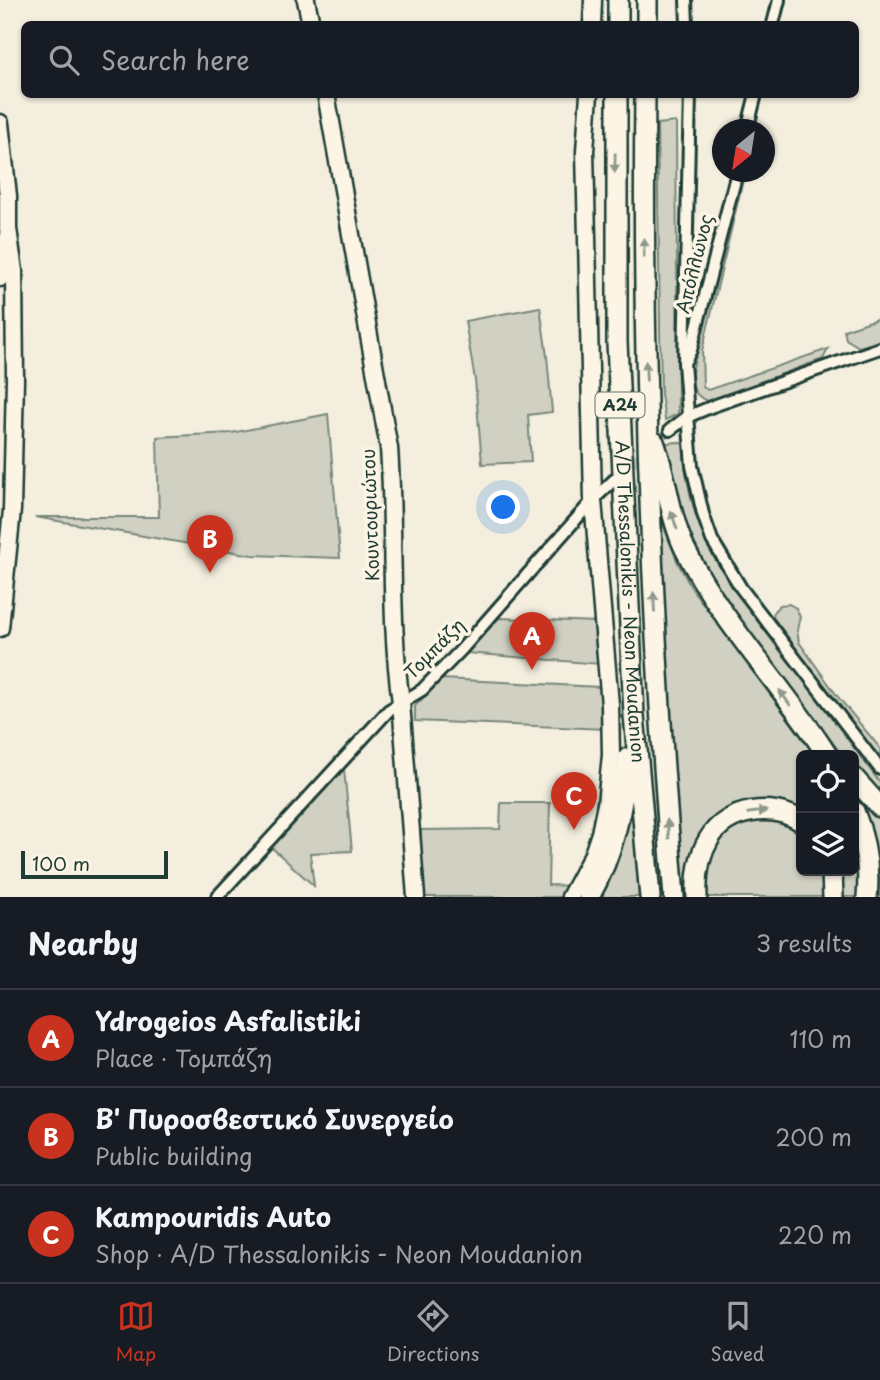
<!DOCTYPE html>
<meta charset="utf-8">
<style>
:root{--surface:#171b24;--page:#20242c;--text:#f1f3f6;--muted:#9ea1a6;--line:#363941;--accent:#c8321e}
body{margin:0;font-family:"Playpen Sans",sans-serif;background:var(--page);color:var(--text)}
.controls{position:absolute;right:21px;bottom:21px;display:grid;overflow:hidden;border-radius:10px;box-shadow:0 2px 5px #0004}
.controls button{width:63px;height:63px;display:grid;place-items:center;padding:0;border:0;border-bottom:2px solid var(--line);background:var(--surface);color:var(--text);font:35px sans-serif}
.compass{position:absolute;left:712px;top:119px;width:63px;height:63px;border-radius:50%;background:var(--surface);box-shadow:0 2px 5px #0004;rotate:210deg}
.scale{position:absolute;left:21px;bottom:18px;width:147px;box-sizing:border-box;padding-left:7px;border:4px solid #1f3d34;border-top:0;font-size:19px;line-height:24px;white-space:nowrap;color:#1f3d34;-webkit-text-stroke:5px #fcf5e5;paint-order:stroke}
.you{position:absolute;left:504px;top:508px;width:24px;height:24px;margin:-18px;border:5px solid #fff;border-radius:50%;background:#1a73e8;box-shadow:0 0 0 10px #1a73e833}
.badge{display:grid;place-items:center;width:46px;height:46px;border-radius:50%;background:var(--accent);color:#fff;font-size:23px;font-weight:700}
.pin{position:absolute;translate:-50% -58px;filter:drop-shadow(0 2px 4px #0008)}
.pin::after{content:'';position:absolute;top:37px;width:24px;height:21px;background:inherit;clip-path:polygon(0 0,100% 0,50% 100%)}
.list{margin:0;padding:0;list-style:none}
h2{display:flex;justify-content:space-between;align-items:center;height:91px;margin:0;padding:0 28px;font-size:30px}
h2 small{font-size:23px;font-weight:400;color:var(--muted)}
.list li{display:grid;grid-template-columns:46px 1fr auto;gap:21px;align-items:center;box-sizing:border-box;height:98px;padding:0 28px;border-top:2px solid var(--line)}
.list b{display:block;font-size:26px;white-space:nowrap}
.list p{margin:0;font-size:23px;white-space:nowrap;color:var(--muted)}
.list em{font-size:23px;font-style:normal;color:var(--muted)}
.icon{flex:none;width:38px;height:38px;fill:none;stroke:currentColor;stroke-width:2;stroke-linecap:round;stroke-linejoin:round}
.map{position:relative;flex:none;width:880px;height:897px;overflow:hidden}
.search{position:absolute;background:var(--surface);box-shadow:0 2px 5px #0004;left:21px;right:21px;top:21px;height:77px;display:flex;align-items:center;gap:18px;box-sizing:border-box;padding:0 24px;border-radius:10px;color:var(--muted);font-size:26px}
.sheet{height:385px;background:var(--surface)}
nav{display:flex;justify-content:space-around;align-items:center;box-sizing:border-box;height:98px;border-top:2px solid var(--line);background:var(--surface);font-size:19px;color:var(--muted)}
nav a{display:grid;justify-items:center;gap:4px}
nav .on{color:var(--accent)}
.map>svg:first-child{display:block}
.green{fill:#d0d1c2;stroke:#78877b;stroke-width:2}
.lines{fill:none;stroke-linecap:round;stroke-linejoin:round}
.street-tunnel{stroke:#c9cbbc;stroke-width:10;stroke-dasharray:10 5;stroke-linecap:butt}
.street-casing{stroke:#1f3d34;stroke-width:16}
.secondary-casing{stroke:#1f3d34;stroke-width:21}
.highway-casing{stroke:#1f3d34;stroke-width:24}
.street{stroke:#fcf5e5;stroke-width:10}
.secondary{stroke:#fcf5e5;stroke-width:16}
.highway{stroke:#fcf5e5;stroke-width:19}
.oneway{fill:#8e998c}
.labels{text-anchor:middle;stroke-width:7;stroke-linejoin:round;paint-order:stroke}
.shield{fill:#fcf5e5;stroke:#617469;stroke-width:2}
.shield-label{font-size:16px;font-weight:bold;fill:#1f3d34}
.street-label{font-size:18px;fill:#1f3d34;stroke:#fcf5e5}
</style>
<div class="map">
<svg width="880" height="897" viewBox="0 0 880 897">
<rect width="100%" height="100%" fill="#f3eede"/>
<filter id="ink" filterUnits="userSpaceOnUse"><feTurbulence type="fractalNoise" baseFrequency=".0143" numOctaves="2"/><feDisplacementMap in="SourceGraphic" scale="14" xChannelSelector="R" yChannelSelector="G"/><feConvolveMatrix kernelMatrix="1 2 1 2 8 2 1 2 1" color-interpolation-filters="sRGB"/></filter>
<g filter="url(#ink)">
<!-- green -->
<g class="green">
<polygon points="676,122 678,414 665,420 661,394 657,124"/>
<path d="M739,172H745L702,351L703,387L708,390L828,349L823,359L707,401C693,395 692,387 692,372Z"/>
<polygon points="540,307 547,356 552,412 528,415 531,462 482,464 475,380 465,321"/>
<polygon points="880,318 880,341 859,347 846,339 844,330"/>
<polygon points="328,414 340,558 252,555 35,517 159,517 157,437 231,433"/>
<path d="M678,442L683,444C688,511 705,556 750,607L880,783V799L854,770V755H842L765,651L736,617L683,530L665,451L667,443Z"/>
<path d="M660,517L678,563L692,589L815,755H801V812L788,806L699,839C689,858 688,875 690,897H684L665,681Z"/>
<polygon points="789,604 796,608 800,617 797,630 799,642 838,697 880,748 880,762 773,617 774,611 780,605"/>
<polygon points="499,618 595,622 599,664 466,653"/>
<polygon points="442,679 600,687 606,729 415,721 415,706"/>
<polygon points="344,769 352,851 310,853 314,886 271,847"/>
<polygon points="858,798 880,818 880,897 876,897 869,829"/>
<polygon points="501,803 550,803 548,885 573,886 566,897 422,897 421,830 500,829"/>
<polygon points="632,805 639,897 598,897 615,864"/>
<path d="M758,817L801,827V871H824L822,897H703C702,874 711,841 732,828C740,823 750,820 758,817Z"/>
<polygon points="854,843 857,860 857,897 838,897 840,871 854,871"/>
</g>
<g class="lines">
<!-- street-tunnel -->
<polyline class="street-tunnel" points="621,473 670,430"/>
<defs>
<g id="street">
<polyline points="686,0 687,24"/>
<polyline points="773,24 779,0"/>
<polyline points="690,94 684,363 692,466 703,514 712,540 741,588 880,769"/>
<polyline points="747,130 756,94"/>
<polyline points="685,361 691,350 737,172"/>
<polyline points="670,430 687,417 713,406 880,348"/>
<polyline points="217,897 389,710 422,690 461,650 593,500 614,480"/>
</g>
<g id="secondary">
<polyline points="306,0 311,24"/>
<polyline points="592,24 593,0"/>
<path d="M326,94L389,448C395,533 389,618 401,702L416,897"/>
<polyline points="0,123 8,196 8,229 14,271 15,380 12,510 0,628"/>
<polyline points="0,278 6,242"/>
<polyline points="570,897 593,854 600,833 606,804 611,755 610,705 593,500 585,151 589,94"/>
</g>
<g id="highway">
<polyline points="618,24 618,0"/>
<polyline points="647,24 647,0"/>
<path id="s1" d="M617,94V342L634,715L650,897"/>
<path d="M645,94C642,362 651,630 674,897"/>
<path d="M654,442C667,477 669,515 685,549C722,624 783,685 827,755"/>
<polyline points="854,778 880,807"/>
<path d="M854,811C865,838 870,867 867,897"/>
<polyline points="832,871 833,897"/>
<path d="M589,897C614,853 623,807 628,758"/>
<path d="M697,897C696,877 698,857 709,839C727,808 773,803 801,821"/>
</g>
</defs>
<!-- street casing -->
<use href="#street" class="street-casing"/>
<!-- secondary casing -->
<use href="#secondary" class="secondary-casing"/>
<!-- highway casing -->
<use href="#highway" class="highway-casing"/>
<!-- street -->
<use href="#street" class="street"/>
<!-- secondary -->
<use href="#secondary" class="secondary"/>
<!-- highway -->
<use href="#highway" class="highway"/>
</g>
<!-- one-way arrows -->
<defs><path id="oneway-solid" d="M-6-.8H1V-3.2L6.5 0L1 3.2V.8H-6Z" transform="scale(1.75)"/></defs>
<g class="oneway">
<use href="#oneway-solid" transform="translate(615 163) rotate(91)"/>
<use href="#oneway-solid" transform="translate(644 248) rotate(-90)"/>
<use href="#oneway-solid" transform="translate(646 371) rotate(-92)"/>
<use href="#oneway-solid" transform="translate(674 520) rotate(-108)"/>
<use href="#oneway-solid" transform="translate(654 602) rotate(-93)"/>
<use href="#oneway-solid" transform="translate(785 698) rotate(-126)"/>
<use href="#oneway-solid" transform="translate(757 812) rotate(-8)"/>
<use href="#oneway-solid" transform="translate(668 829) rotate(-95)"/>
</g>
</g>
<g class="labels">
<!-- shield labels -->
<rect class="shield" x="595.5" y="392.5" width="49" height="25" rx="5"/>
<g class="shield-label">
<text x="620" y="411">Α24</text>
</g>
<!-- street labels -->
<g class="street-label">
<text transform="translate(695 264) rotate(-76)" y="6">Απόλλωνος</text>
<text transform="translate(371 515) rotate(-92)" y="6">Κουντουριώτου</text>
<text dy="6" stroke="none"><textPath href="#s1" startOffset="508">A/D Thessalonikis - Neon Moudanion</textPath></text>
<text transform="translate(435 649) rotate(-45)" y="6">Τομπάζη</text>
</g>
</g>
</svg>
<div class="controls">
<button><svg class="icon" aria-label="locate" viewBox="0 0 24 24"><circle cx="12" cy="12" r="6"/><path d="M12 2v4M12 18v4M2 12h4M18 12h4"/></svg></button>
<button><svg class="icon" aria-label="layers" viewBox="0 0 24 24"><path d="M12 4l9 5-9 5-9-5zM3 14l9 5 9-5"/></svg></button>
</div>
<svg class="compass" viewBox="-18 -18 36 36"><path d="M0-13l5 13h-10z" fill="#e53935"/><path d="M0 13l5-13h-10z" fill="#9ea1a6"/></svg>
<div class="scale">100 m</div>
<div class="you"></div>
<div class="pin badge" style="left:532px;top:670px">A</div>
<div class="pin badge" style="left:210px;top:573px">B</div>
<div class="pin badge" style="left:574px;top:830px">C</div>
<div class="search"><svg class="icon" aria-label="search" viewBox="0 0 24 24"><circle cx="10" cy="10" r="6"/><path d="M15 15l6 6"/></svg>Search here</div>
</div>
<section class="sheet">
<h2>Nearby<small>3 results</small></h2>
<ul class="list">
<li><span class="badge">A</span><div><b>Ydrogeios Asfalistiki</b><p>Place · Τομπάζη</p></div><em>110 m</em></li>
<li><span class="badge">B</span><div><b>Β' Πυροσβεστικό Συνεργείο</b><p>Public building</p></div><em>200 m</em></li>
<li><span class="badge">C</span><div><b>Kampouridis Auto</b><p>Shop · A/D Thessalonikis - Neon Moudanion</p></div><em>220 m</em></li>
</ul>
</section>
<nav>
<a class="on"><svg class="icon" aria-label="map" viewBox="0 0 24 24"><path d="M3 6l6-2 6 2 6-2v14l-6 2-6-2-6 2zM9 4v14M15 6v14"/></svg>Map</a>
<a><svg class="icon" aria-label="directions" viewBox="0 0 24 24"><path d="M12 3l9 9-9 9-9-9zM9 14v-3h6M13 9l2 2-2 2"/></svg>Directions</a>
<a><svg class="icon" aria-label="saved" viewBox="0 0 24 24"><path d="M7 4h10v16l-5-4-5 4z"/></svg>Saved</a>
</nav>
